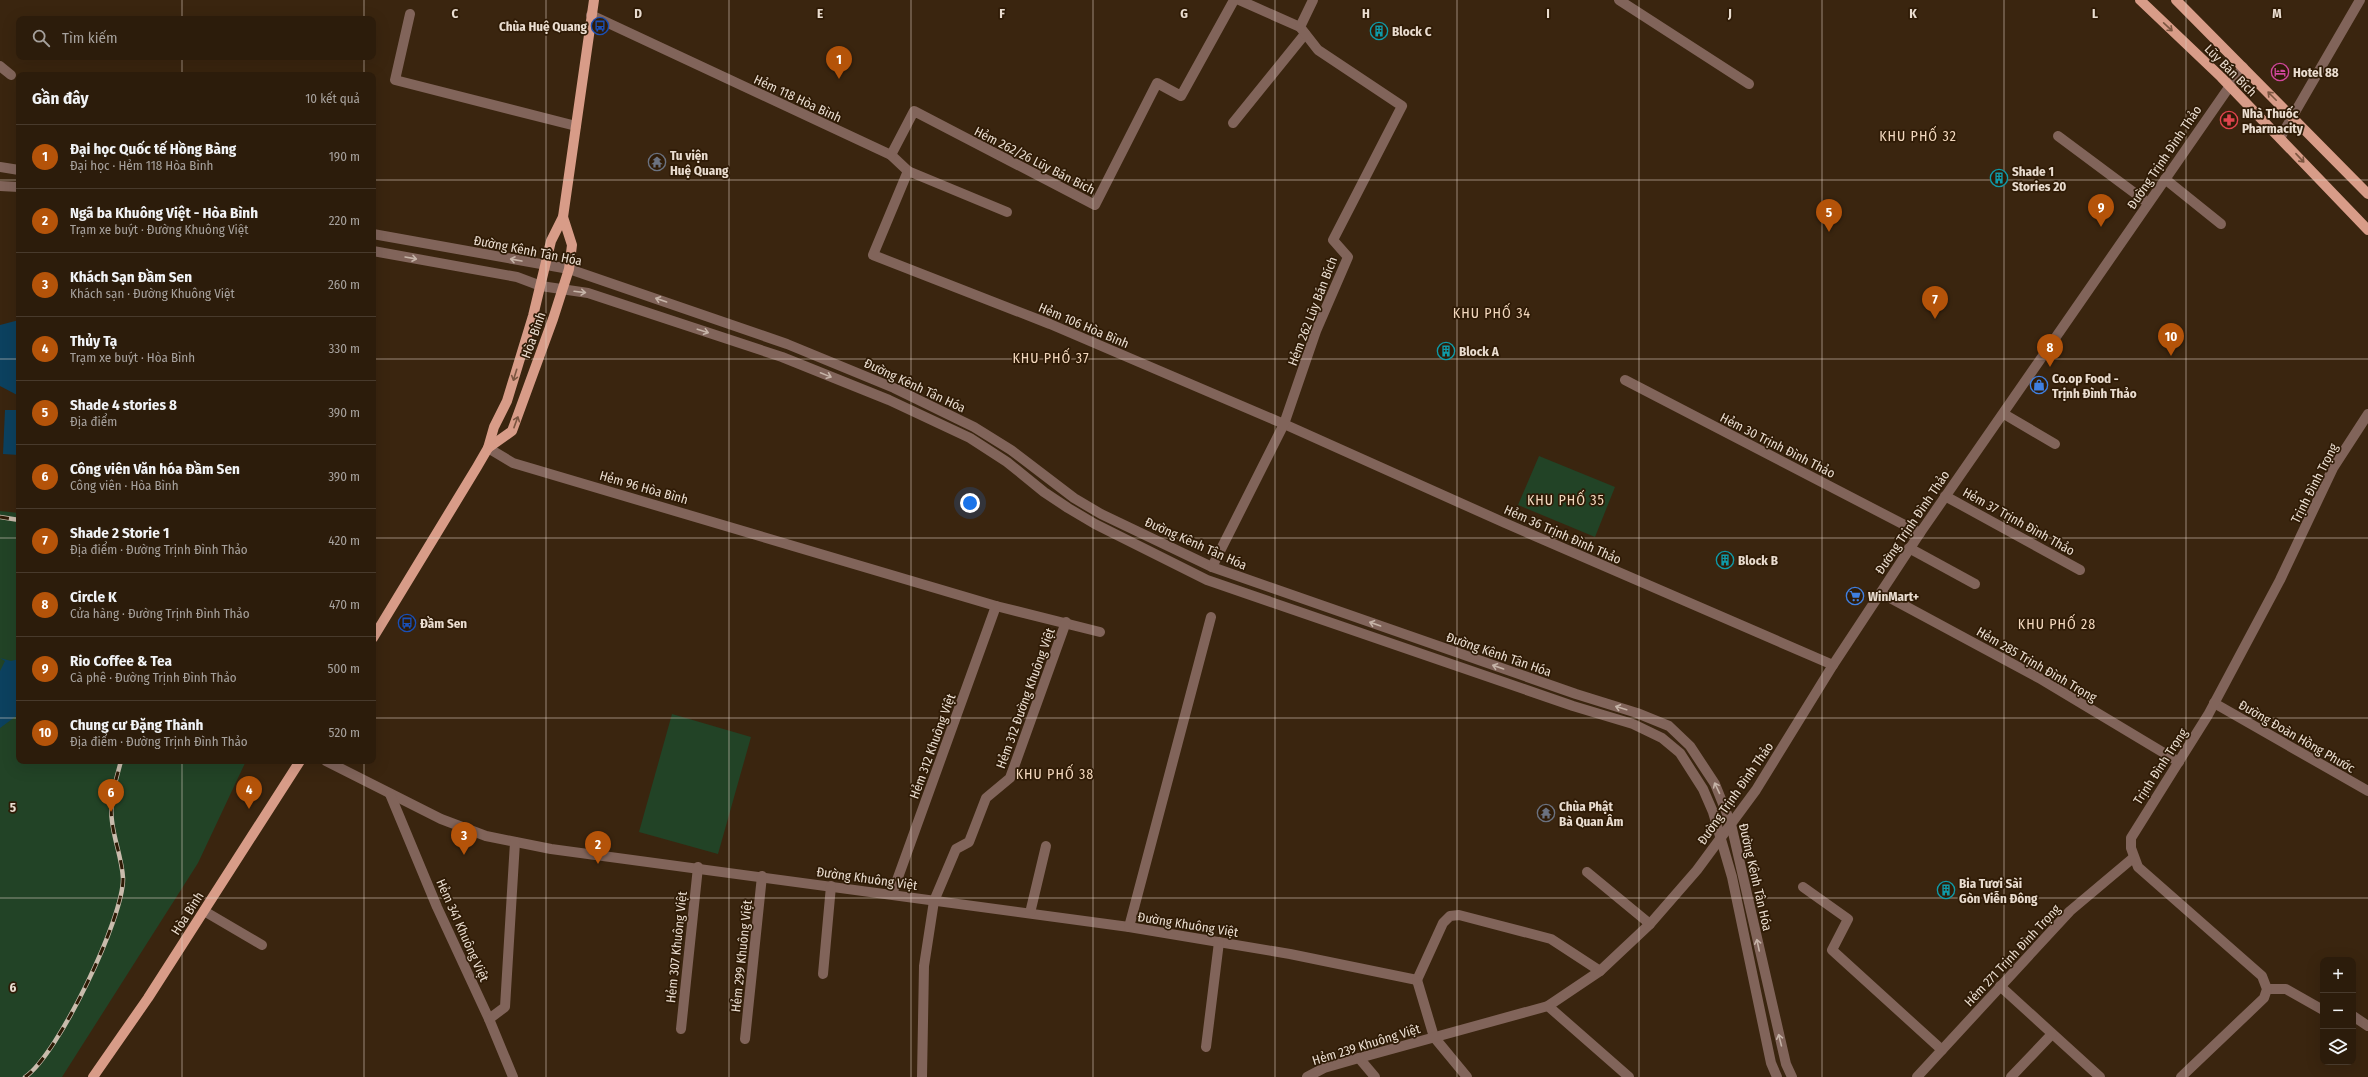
<!DOCTYPE html>
<html lang="vi">
<meta charset="utf-8">
<style>
:root{--surface:#2c1c0b;--page:#382919;--text:#f1f3f6;--muted:#a6a19d;--line:#483a2c;--accent:#b45309}
body{margin:0;font-family:"Fira Sans Condensed",sans-serif;background:var(--page);color:var(--text)}
.controls{position:absolute;right:12px;bottom:12px;display:grid;overflow:hidden;border-radius:8px;box-shadow:0 4px 16px #0002}
.controls button{width:36px;height:36px;display:grid;place-items:center;padding:0;border:0;border-bottom:1px solid var(--line);background:var(--surface);color:var(--text);font:20px sans-serif}
.you{position:absolute;left:970px;top:503px;width:14px;height:14px;margin:-10px;border:3px solid #fff;border-radius:50%;background:#1a73e8;box-shadow:0 0 0 6px #1a73e833}
.badge{display:grid;place-items:center;width:26px;height:26px;border-radius:50%;background:var(--accent);color:#fff;font-size:13px;font-weight:700}
.pin{position:absolute;translate:-50% -33px;filter:drop-shadow(0 1px 2px #0008)}
.pin::after{content:'';position:absolute;top:21px;width:14px;height:12px;background:inherit;clip-path:polygon(0 0,100% 0,50% 100%)}
.list{margin:0;padding:0;list-style:none}
h2{display:flex;justify-content:space-between;align-items:center;height:52px;margin:0;padding:0 16px;font-size:17px}
h2 small{font-size:13px;font-weight:400;color:var(--muted)}
.list li{display:grid;grid-template-columns:26px 1fr auto;gap:12px;align-items:center;box-sizing:border-box;height:64px;padding:0 16px;border-top:1px solid var(--line)}
.list b{display:block;font-size:15px;white-space:nowrap}
.list p{margin:0;font-size:13px;white-space:nowrap;color:var(--muted)}
.list em{font-size:13px;font-style:normal;color:var(--muted)}
.icon{flex:none;width:22px;height:22px;fill:none;stroke:currentColor;stroke-width:2;stroke-linecap:round;stroke-linejoin:round}
.map{position:relative;flex:none;width:2368px;height:1077px;overflow:hidden}
.search{position:absolute;background:var(--surface);box-shadow:0 4px 16px #0002;left:16px;top:16px;width:360px;height:44px;display:flex;align-items:center;gap:10px;box-sizing:border-box;padding:0 14px;border-radius:8px;color:var(--muted);font-size:15px}
.panel{position:absolute;background:var(--surface);box-shadow:0 4px 16px #0002;left:16px;top:72px;width:360px;height:692px;border-radius:8px}
.map>svg:first-child{display:block}
.green{fill:#224326}
.water{fill:#0c415f}
.lines{fill:none;stroke-linecap:round;stroke-linejoin:round}
.minor{stroke:#81645a;stroke-width:10}
.major{stroke:#d89c88;stroke-width:10}
.rail-casing{stroke:#c9bbac;stroke-width:4.5}
.rail{stroke:#2f1b06;stroke-width:3;stroke-dasharray:9;stroke-linecap:butt}
.oneway{stroke:#7b5540}
.oneway2{stroke:#c5b3a7}
.grid{fill:none;stroke:#eaddd0;stroke-width:1;stroke-opacity:0.55}
.labels{text-anchor:middle;stroke-width:3.5;stroke-linejoin:round;paint-order:stroke}
.poi-label{font-size:13px;font-weight:bold;fill:#eaddd0;stroke:#2f1b06;text-anchor:start}
.street-label{font-size:13px;fill:#eaddd0;stroke:#2f1b06}
.neighbourhood-label{font-size:14px;letter-spacing:1px;fill:#f3d8be;stroke:#2f1b06}
.grid-label{font-size:13px;text-anchor:middle;font-weight:bold;fill:#eaddd0;stroke:#2f1b06;stroke-width:3.5;stroke-linejoin:round;paint-order:stroke}
</style>
<div class="map">
<svg width="2368" height="1077" viewBox="0 0 2368 1077">
<rect width="100%" height="100%" fill="#3a250f"/>
<!-- green -->
<g class="green">
<polygon points="1539,456 1615,487 1595,537 1518,505"/>
<polygon points="0,511 19,513 19,761 246,761 198,863 62,1077 0,1077"/>
<polygon points="672,714 751,737 718,854 639,832"/>
</g>
<!-- water -->
<g class="water">
<polygon points="19,320 19,396 0,386 0,325"/>
<polygon points="5,410 19,410 19,455 3,454"/>
<polygon points="0,658 11,661 19,659 19,714 0,728 0,671 5,661"/>
</g>
<g class="lines">
<!-- minor -->
<g class="minor">
<polyline points="1239,0 1300,27"/>
<polyline points="1619,0 1749,84"/>
<polyline points="410,14 395,80 576,126"/>
<polyline points="591,15 891,155 908,171 873,255 1050,324 1284,424 1505,523 1833,665"/>
<polyline points="0,66 11,75"/>
<polyline points="1233,123 1305,34"/>
<polyline points="2058,136 2148,203"/>
<polyline points="2280,138 2360,0"/>
<polyline points="891,155 914,111 1095,205 1157,83 1181,96 1234,0"/>
<polyline points="0,167 19,170"/>
<polyline points="908,171 1007,212"/>
<polyline points="2165,179 2221,224"/>
<polyline points="0,186 19,187"/>
<polyline points="373,234 569,269 787,344 894,388 974,427 1011,450 1074,498 1101,514 1212,567 1576,694 1637,713 1669,726 1690,746 1715,784 1731,824 1786,1064 1792,1077"/>
<polyline points="373,251 517,277 541,286 588,293 782,357 889,400 970,438 1007,462 1044,492 1068,508 1095,524 1207,580 1573,706 1633,724 1662,738 1680,753 1703,789 1713,812 1732,877 1771,1063 1777,1077"/>
<polyline points="1625,380 1920,533"/>
<polyline points="2004,414 2055,444"/>
<polyline points="488,448 513,463 996,606 1100,632"/>
<polyline points="1945,496 2080,570"/>
<polyline points="1909,548 1975,584"/>
<polyline points="1212,567 1284,424 1316,331 1348,257 1333,240 1402,106 1318,50 1300,27 1313,0"/>
<polyline points="1881,593 2039,678 2179,762"/>
<polyline points="2214,703 2368,791"/>
<polyline points="326,761 441,819 486,836 551,849 1129,927 1290,954 1417,980"/>
<polyline points="390,794 437,907 489,1019 513,1077"/>
<polyline points="1587,872 1650,924"/>
<polyline points="1803,887 1848,919 1832,950 1942,1050"/>
<polyline points="892,894 996,606"/>
<polyline points="204,911 262,945"/>
<polyline points="1030,913 1046,846"/>
<polyline points="1129,927 1211,617"/>
<polyline points="823,974 831,886"/>
<polyline points="1417,980 1443,923 1450,916 1459,915 1551,939 1600,971"/>
<polyline points="1417,980 1434,1037 1467,1077"/>
<polyline points="2000,986 2100,1077"/>
<polyline points="2267,989 2286,989 2323,1010"/>
<polyline points="1548,1006 1629,1077"/>
<polyline points="2353,1016 2368,1026"/>
<polyline points="489,1019 505,1007 515,842"/>
<polyline points="681,1029 698,867"/>
<polyline points="745,1039 762,876"/>
<polyline points="1206,1047 1219,942"/>
<polyline points="1359,1058 1375,1077"/>
<polyline points="922,1077 924,966 934,901 956,849 969,842 986,798 1010,778 1066,622"/>
<polyline points="1307,1077 1324,1068 1359,1058 1548,1006 1600,971 1650,924 1697,870 1756,790 1833,665 1920,533 2243,67"/>
<polyline points="1917,1077 2070,911 2133,858"/>
<polyline points="2011,1077 2052,1034"/>
<polyline points="2181,1077 2264,998 2267,989 2262,976 2138,867 2131,848 2131,838 2208,715 2280,580 2333,468 2368,414"/>
</g>
<!-- major -->
<g class="major">
<polyline points="2140,0 2221,77 2368,230"/>
<polyline points="2176,0 2368,194"/>
<polyline points="488,448 512,431 553,319 569,269 572,245 563,217"/>
<polyline points="373,638 477,467 488,448 494,427 507,401 533,316 551,241 563,217 594,0"/>
<polyline points="93,1077 148,998 300,761"/>
</g>
<defs>
<g id="rail">
<polyline points="0,517 19,520"/>
<path d="M25,1077C58,1055 124,917 123,878C122,859 114,840 112,821C109,801 116,780 121,761"/>
</g>
</defs>
<!-- rail casing -->
<use href="#rail" class="rail-casing"/>
<!-- rail -->
<use href="#rail" class="rail"/>
</g>
<!-- one-way arrows -->
<defs><path id="oneway-shaft" d="M-6 0H5M1.5-3L5.5 0L1.5 3" fill="none" stroke-width="1.6" stroke-linecap="round" stroke-linejoin="round"/></defs>
<g class="oneway">
<use href="#oneway-shaft" transform="translate(2168 27) rotate(43)"/>
<use href="#oneway-shaft" transform="translate(2272 96) rotate(-135)"/>
<use href="#oneway-shaft" transform="translate(2300 158) rotate(47)"/>
<use href="#oneway-shaft" transform="translate(515 375) rotate(107)"/>
<use href="#oneway-shaft" transform="translate(516 422) rotate(-70)"/>
</g>
<g class="oneway2">
<use href="#oneway-shaft" transform="translate(411 258) rotate(10)"/>
<use href="#oneway-shaft" transform="translate(516 260) rotate(-170)"/>
<use href="#oneway-shaft" transform="translate(580 292) rotate(7)"/>
<use href="#oneway-shaft" transform="translate(661 300) rotate(-161)"/>
<use href="#oneway-shaft" transform="translate(703 331) rotate(18)"/>
<use href="#oneway-shaft" transform="translate(826 375) rotate(22)"/>
<use href="#oneway-shaft" transform="translate(1375 624) rotate(-161)"/>
<use href="#oneway-shaft" transform="translate(1498 667) rotate(-161)"/>
<use href="#oneway-shaft" transform="translate(1621 708) rotate(-163)"/>
<use href="#oneway-shaft" transform="translate(1717 788) rotate(-115)"/>
<use href="#oneway-shaft" transform="translate(1758 945) rotate(-102)"/>
<use href="#oneway-shaft" transform="translate(1780 1040) rotate(-104)"/>
</g>
<!-- grid -->
<path class="grid" d="M182,0V19M364,0V19M546,0V1077M729,0V1077M911,0V1077M1093,0V1077M1275,0V1077M1457,0V1077M1639,0V1077M1822,0V1077M2004,0V1077M2186,0V1077M182,57V75M364,57V75M0,180H19M373,180H2368M0,359H19M373,359H2368M0,538H19M373,538H2368M0,718H19M373,718H2368M182,761V1077M364,761V1077M0,898H2368"/>
<!-- icons -->
<defs>
<symbol id="bus-ring" viewBox="-11 -11 22 22"><circle r="9.5" fill="#2f1b06" stroke="#1a4fb4" stroke-width="1.5"/><path d="M-5-6H5V4H4V6H2V4H-2V6H-4V4H-5ZM-3.5-4V0h7V-4ZM-3.5 1.2v1.5H-2V1.2ZM2 1.2v1.5H3.5V1.2Z" fill="#1a4fb4"/></symbol>
<symbol id="building-ring" viewBox="-11 -11 22 22"><circle r="9.5" fill="#2f1b06" stroke="#0f9aa8" stroke-width="1.5"/><path d="M-4-6H4V6H1V3H-1V6H-4ZM-2.5-4.3h1.7v1.8h-1.7ZM.8-4.3h1.7v1.8H.8ZM-2.5-1h1.7V.8h-1.7ZM.8-1h1.7V.8H.8Z" fill="#0f9aa8"/></symbol>
<symbol id="hotel-ring" viewBox="-11 -11 22 22"><circle r="9.5" fill="#2f1b06" stroke="#d1479c" stroke-width="1.5"/><path d="M-6-4.5h1.5V1H6V5H4.5V3h-9V5H-6ZM-4 0a1.8 1.8 0 1 1 3.6 0ZM.5 0V-2.5h3Q6-2.5 6 0Z" fill="#d1479c"/></symbol>
<symbol id="pharmacy-ring" viewBox="-11 -11 22 22"><circle r="9.5" fill="#2f1b06" stroke="#e0444e" stroke-width="1.5"/><path d="M-2-6h4v4h4v4h-4v4h-4v-4h-4v-4h4Z" fill="#e0444e"/></symbol>
<symbol id="temple-ring" viewBox="-11 -11 22 22"><circle r="9.5" fill="#2f1b06" stroke="#6b7280" stroke-width="1.5"/><path d="M0-6L5-2H3V0L6.5 2.5H4V6H1.5V3h-3V6H-4V2.5H-6.5L-3 0V-2H-5Z" fill="#6b7280"/></symbol>
<symbol id="shop-ring" viewBox="-11 -11 22 22"><circle r="9.5" fill="#2f1b06" stroke="#3f7fe0" stroke-width="1.5"/><path d="M-5-2.5h2.3a2.7 3.5 0 0 1 5.4 0H5L5.5 6h-11ZM-1.5-2.5h3a1.5 2.3 0 0 0-3 0Z" fill="#3f7fe0"/></symbol>
<symbol id="supermarket-ring" viewBox="-11 -11 22 22"><circle r="9.5" fill="#2f1b06" stroke="#3f7fe0" stroke-width="1.5"/><path d="M-6-5.5h2.5l.6 2H6L4.5 2H-2.5L-4.4-4H-6ZM-1.5 3.2a1.3 1.3 0 1 0 .1 0ZM3 3.2a1.3 1.3 0 1 0 .1 0Z" fill="#3f7fe0"/></symbol>
</defs>
<g fill-rule="evenodd">
<use href="#bus-ring" x="590" y="16" width="20" height="20"/>
<use href="#building-ring" x="1369" y="21" width="20" height="20"/>
<use href="#hotel-ring" x="2270" y="62" width="20" height="20"/>
<use href="#pharmacy-ring" x="2219" y="110" width="20" height="20"/>
<use href="#temple-ring" x="647" y="152" width="20" height="20"/>
<use href="#building-ring" x="1989" y="168" width="20" height="20"/>
<use href="#building-ring" x="1436" y="341" width="20" height="20"/>
<use href="#shop-ring" x="2029" y="375" width="20" height="20"/>
<use href="#building-ring" x="1715" y="550" width="20" height="20"/>
<use href="#supermarket-ring" x="1845" y="586" width="20" height="20"/>
<use href="#bus-ring" x="397" y="613" width="20" height="20"/>
<use href="#temple-ring" x="1536" y="803" width="20" height="20"/>
<use href="#building-ring" x="1936" y="880" width="20" height="20"/>
</g>
<g class="labels">
<!-- poi labels -->
<g class="poi-label">
<text x="587" y="31" text-anchor="end">Chùa Huệ Quang</text>
<text x="1392" y="36">Block C</text>
<text x="2293" y="77">Hotel 88</text>
<text x="2242" y="118">Nhà Thuốc<tspan x="2242" dy="15">Pharmacity</tspan></text>
<text x="670" y="160">Tu viện<tspan x="670" dy="15">Huệ Quang</tspan></text>
<text x="2012" y="176">Shade 1<tspan x="2012" dy="15">Stories 20</tspan></text>
<text x="1459" y="356">Block A</text>
<text x="2052" y="383">Co.op Food -<tspan x="2052" dy="15">Trịnh Đình Thảo</tspan></text>
<text x="1738" y="565">Block B</text>
<text x="1868" y="601">WinMart+</text>
<text x="420" y="628">Đầm Sen</text>
<text x="1559" y="811">Chùa Phật<tspan x="1559" dy="15">Bà Quan Âm</tspan></text>
<text x="1959" y="888">Bia Tươi Sài<tspan x="1959" dy="15">Gòn Viễn Đông</tspan></text>
</g>
<!-- street labels -->
<g class="street-label">
<text transform="translate(2231 70) rotate(45)" y="5">Lũy Bán Bích</text>
<text transform="translate(798 98) rotate(25)" y="5">Hẻm 118 Hòa Bình</text>
<text transform="translate(2164 157) rotate(-56)" y="5">Đường Trịnh Đình Thảo</text>
<text transform="translate(1035 160) rotate(27)" y="5">Hẻm 262/26 Lũy Bán Bích</text>
<text transform="translate(528 250) rotate(11)" y="5">Đường Kênh Tân Hóa</text>
<text transform="translate(1312 311) rotate(-69)" y="5">Hẻm 262 Lũy Bán Bích</text>
<text transform="translate(1084 325) rotate(23)" y="5">Hẻm 106 Hòa Bình</text>
<text transform="translate(533 335) rotate(-70)" y="5">Hòa Bình</text>
<text transform="translate(915 385) rotate(25)" y="5">Đường Kênh Tân Hóa</text>
<text transform="translate(1778 445) rotate(27)" y="5">Hẻm 30 Trịnh Đình Thảo</text>
<text transform="translate(2314 483) rotate(-63)" y="5">Trịnh Đình Trọng</text>
<text transform="translate(644 487) rotate(16)" y="5">Hẻm 96 Hòa Bình</text>
<text transform="translate(2019 521) rotate(29)" y="5">Hẻm 37 Trịnh Đình Thảo</text>
<text transform="translate(1912 522) rotate(-56)" y="5">Đường Trịnh Đình Thảo</text>
<text transform="translate(1563 534) rotate(24)" y="5">Hẻm 36 Trịnh Đình Thảo</text>
<text transform="translate(1196 543) rotate(24)" y="5">Đường Kênh Tân Hóa</text>
<text transform="translate(1499 654) rotate(19)" y="5">Đường Kênh Tân Hóa</text>
<text transform="translate(2037 664) rotate(30)" y="5">Hẻm 285 Trịnh Đình Trọng</text>
<text transform="translate(1025 698) rotate(-70)" y="5">Hẻm 312 Đường Khuông Việt</text>
<text transform="translate(2297 736) rotate(30)" y="5">Đường Đoàn Hồng Phước</text>
<text transform="translate(932 746) rotate(-70)" y="5">Hẻm 312 Khuông Việt</text>
<text transform="translate(2160 766) rotate(-57)" y="5">Trịnh Đình Trọng</text>
<text transform="translate(1735 793) rotate(-55)" y="5">Đường Trịnh Đình Thảo</text>
<text transform="translate(1756 877) rotate(77)" y="5">Đường Kênh Tân Hóa</text>
<text transform="translate(867 878) rotate(8)" y="5">Đường Khuông Việt</text>
<text transform="translate(187 913) rotate(-57)" y="5">Hòa Bình</text>
<text transform="translate(1188 924) rotate(9)" y="5">Đường Khuông Việt</text>
<text transform="translate(463 930) rotate(66)" y="5">Hẻm 341 Khuông Việt</text>
<text transform="translate(676 947) rotate(-84)" y="5">Hẻm 307 Khuông Việt</text>
<text transform="translate(2012 955) rotate(-47)" y="5">Hẻm 271 Trịnh Đình Trọng</text>
<text transform="translate(741 956) rotate(-84)" y="5">Hẻm 299 Khuông Việt</text>
<text transform="translate(1366 1044) rotate(-17)" y="5">Hẻm 239 Khuông Việt</text>
</g>
<!-- neighbourhood labels -->
<g class="neighbourhood-label">
<text x="1918" y="141">KHU PHỐ 32</text>
<text x="1492" y="318">KHU PHỐ 34</text>
<text x="1051" y="363">KHU PHỐ 37</text>
<text x="1566" y="505">KHU PHỐ 35</text>
<text x="2057" y="629">KHU PHỐ 28</text>
<text x="1055" y="779">KHU PHỐ 38</text>
</g>
</g>
<g class="grid-label">
<text x="455" y="18">C</text>
<text x="638" y="18">D</text>
<text x="820" y="18">E</text>
<text x="1002" y="18">F</text>
<text x="1184" y="18">G</text>
<text x="1366" y="18">H</text>
<text x="1548" y="18">I</text>
<text x="1730" y="18">J</text>
<text x="1913" y="18">K</text>
<text x="2095" y="18">L</text>
<text x="2277" y="18">M</text>
<text x="13" y="812">5</text>
<text x="13" y="992">6</text>
</g>
</svg>
<div class="controls">
<button>+</button>
<button>−</button>
<button><svg class="icon" aria-label="layers" viewBox="0 0 24 24"><path d="M12 4l9 5-9 5-9-5zM3 14l9 5 9-5"/></svg></button>
</div>
<div class="you"></div>
<div class="pin badge" style="left:839px;top:79px">1</div>
<div class="pin badge" style="left:598px;top:864px">2</div>
<div class="pin badge" style="left:464px;top:855px">3</div>
<div class="pin badge" style="left:249px;top:809px">4</div>
<div class="pin badge" style="left:1829px;top:232px">5</div>
<div class="pin badge" style="left:111px;top:812px">6</div>
<div class="pin badge" style="left:1935px;top:319px">7</div>
<div class="pin badge" style="left:2050px;top:367px">8</div>
<div class="pin badge" style="left:2101px;top:227px">9</div>
<div class="pin badge" style="left:2171px;top:356px">10</div>
<div class="search"><svg class="icon" aria-label="search" viewBox="0 0 24 24"><circle cx="10" cy="10" r="6"/><path d="M15 15l6 6"/></svg>Tìm kiếm</div>
<section class="panel">
<h2>Gần đây<small>10 kết quả</small></h2>
<ul class="list">
<li><span class="badge">1</span><div><b>Đại học Quốc tế Hồng Bàng</b><p>Đại học · Hẻm 118 Hòa Bình</p></div><em>190 m</em></li>
<li><span class="badge">2</span><div><b>Ngã ba Khuông Việt - Hòa Bình</b><p>Trạm xe buýt · Đường Khuông Việt</p></div><em>220 m</em></li>
<li><span class="badge">3</span><div><b>Khách Sạn Đầm Sen</b><p>Khách sạn · Đường Khuông Việt</p></div><em>260 m</em></li>
<li><span class="badge">4</span><div><b>Thủy Tạ</b><p>Trạm xe buýt · Hòa Bình</p></div><em>330 m</em></li>
<li><span class="badge">5</span><div><b>Shade 4 stories 8</b><p>Địa điểm</p></div><em>390 m</em></li>
<li><span class="badge">6</span><div><b>Công viên Văn hóa Đầm Sen</b><p>Công viên · Hòa Bình</p></div><em>390 m</em></li>
<li><span class="badge">7</span><div><b>Shade 2 Storie 1</b><p>Địa điểm · Đường Trịnh Đình Thảo</p></div><em>420 m</em></li>
<li><span class="badge">8</span><div><b>Circle K</b><p>Cửa hàng · Đường Trịnh Đình Thảo</p></div><em>470 m</em></li>
<li><span class="badge">9</span><div><b>Rio Coffee &amp; Tea</b><p>Cà phê · Đường Trịnh Đình Thảo</p></div><em>500 m</em></li>
<li><span class="badge">10</span><div><b>Chung cư Đặng Thành</b><p>Địa điểm · Đường Trịnh Đình Thảo</p></div><em>520 m</em></li>
</ul>
</section>
</div>
